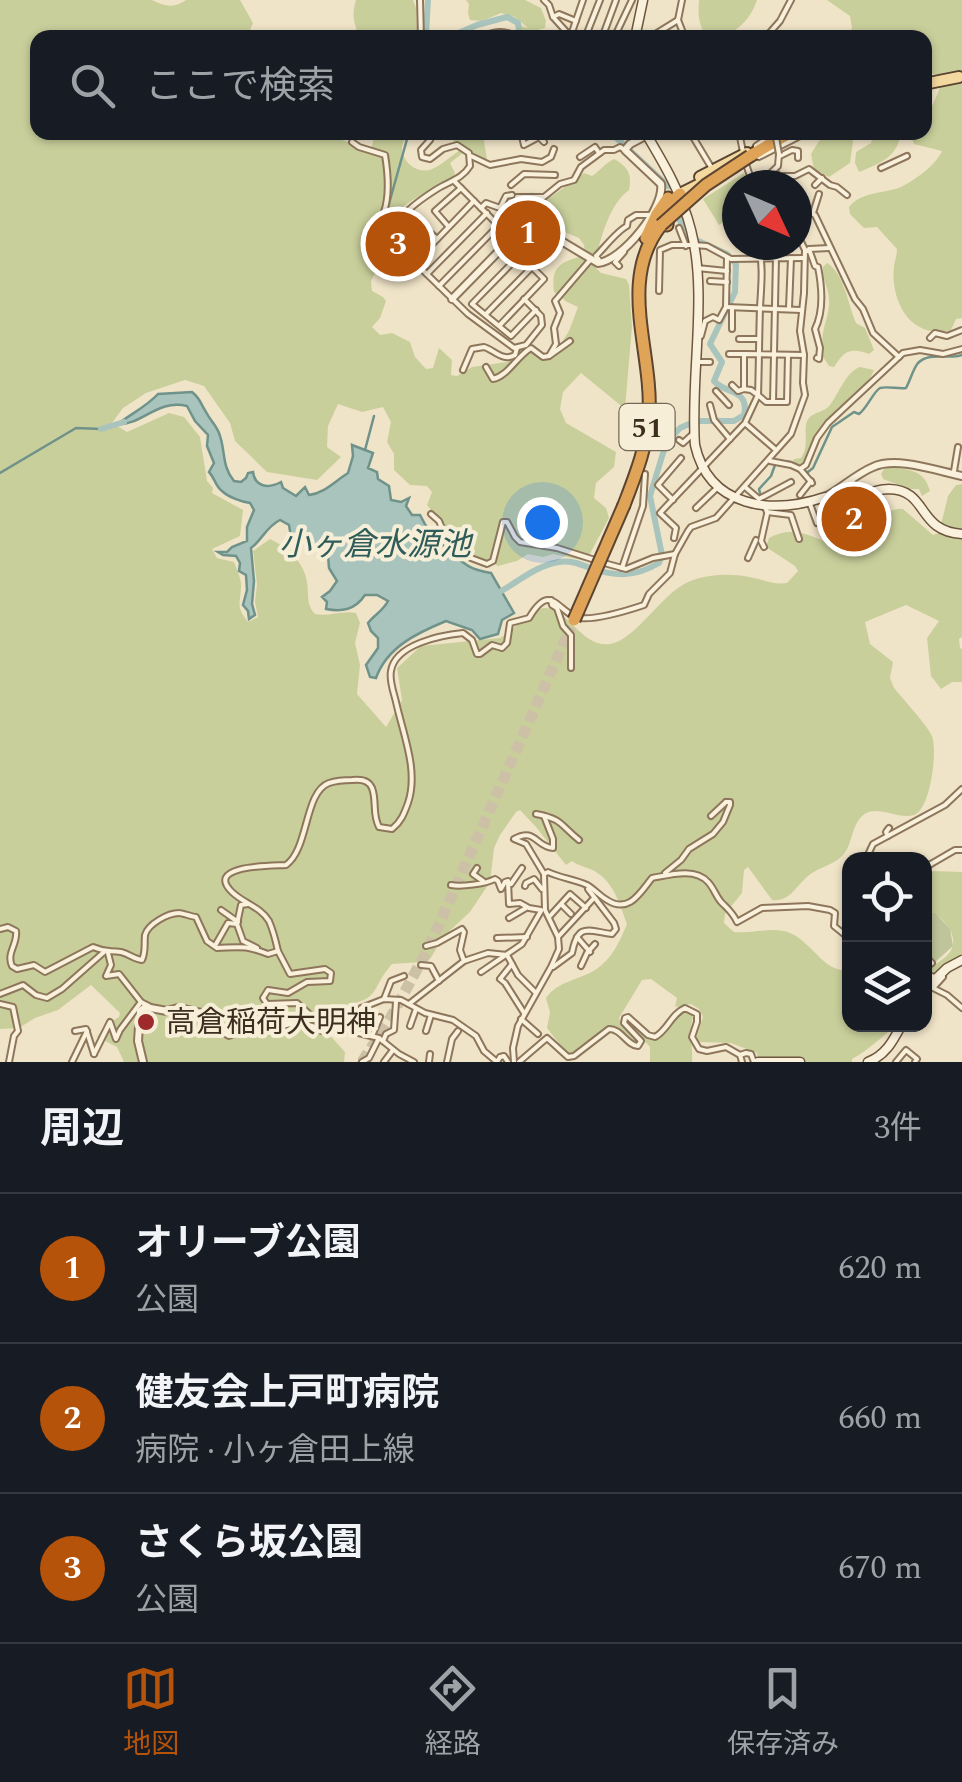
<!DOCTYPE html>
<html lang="ja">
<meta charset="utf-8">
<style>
:root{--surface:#171b24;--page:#242831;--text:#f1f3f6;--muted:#9ea1a6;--line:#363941;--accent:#b45309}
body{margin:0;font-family:Spectral,"Noto Sans JP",serif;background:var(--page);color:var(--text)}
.controls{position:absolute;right:30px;bottom:30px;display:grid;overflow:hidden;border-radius:20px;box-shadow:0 2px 8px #0004}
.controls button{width:90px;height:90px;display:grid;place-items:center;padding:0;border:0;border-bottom:2px solid var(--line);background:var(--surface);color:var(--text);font:50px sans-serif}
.compass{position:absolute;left:722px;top:170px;width:90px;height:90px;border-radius:50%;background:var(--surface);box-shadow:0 2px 8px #0004;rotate:134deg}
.you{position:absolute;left:542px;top:522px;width:35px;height:35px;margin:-25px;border:8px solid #fff;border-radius:50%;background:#1a73e8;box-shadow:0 0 0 15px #1a73e833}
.badge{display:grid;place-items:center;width:65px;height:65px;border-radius:50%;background:var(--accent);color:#fff;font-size:32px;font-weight:700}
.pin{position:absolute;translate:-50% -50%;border:5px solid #fff;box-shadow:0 2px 10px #0006}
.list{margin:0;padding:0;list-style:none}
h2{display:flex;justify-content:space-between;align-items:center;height:130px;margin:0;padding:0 40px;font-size:42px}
h2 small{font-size:32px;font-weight:400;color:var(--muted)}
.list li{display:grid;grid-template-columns:65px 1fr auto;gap:30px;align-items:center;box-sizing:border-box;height:150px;padding:0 40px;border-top:2px solid var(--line)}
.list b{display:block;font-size:38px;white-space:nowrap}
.list p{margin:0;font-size:32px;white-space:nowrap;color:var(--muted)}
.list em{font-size:32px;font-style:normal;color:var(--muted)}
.icon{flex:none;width:55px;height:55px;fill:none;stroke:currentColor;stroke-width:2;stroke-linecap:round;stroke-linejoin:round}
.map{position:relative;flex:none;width:962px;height:1062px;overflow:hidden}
.search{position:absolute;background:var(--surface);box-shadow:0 2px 8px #0004;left:30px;right:30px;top:30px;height:110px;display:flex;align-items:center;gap:25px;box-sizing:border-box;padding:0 35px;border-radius:20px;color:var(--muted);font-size:38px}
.sheet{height:580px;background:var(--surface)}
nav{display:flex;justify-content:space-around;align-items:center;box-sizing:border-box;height:140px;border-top:2px solid var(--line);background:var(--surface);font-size:28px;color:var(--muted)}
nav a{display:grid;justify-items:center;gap:5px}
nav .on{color:var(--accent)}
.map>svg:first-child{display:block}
.green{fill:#c9cf9b}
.cemetery{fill:#bfc49a}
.water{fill:#a9c4bc;stroke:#6f938a;stroke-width:2.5}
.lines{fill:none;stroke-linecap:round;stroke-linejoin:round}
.stream{stroke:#6f938a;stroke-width:2.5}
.river{stroke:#a9c4bc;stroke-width:6}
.motorway-tunnel{stroke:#ccc0a6;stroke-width:11;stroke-dasharray:11 5.5;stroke-linecap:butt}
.minor-casing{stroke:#8d765c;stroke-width:8}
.tertiary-casing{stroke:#8d765c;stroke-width:10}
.secondary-casing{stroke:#6f573f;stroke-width:11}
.primary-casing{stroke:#5b4430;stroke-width:14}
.motorway-casing{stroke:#5b4430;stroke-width:15}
.minor{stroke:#faf1dc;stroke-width:4}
.tertiary{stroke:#faf1dc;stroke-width:6}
.secondary{stroke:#faf1dc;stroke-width:8}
.primary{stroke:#f3d9a0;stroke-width:10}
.motorway{stroke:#e0a458;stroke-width:11}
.minor-bridge-casing{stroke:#8d765c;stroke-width:8;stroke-linecap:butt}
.motorway-bridge-casing{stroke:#5b4430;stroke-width:15;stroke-linecap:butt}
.minor-bridge{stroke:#faf1dc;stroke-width:4}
.motorway-bridge{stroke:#e0a458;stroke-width:11}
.poi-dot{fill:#9e2a2b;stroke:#f7eed8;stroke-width:4}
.labels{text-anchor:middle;stroke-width:8;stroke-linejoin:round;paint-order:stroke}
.shield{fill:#f7eed8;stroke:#756857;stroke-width:2.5}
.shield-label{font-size:28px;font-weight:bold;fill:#3d2e20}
.poi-label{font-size:30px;fill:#3d2e20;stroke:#f7eed8;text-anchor:start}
.water-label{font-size:32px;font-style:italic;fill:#2f5d5a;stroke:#f7eed8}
</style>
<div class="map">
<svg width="962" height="1062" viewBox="0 0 962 1062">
<rect width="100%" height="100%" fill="#f0e4c8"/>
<!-- green -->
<g class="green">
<path d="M0,0H152C164,6 174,9 186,0H240L253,23L247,37L38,38V132L328,133C335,139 339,138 347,142C358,146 359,155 371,150L375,133H409C406,138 402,142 402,148C402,163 419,175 432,169C442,165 451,156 460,150L448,133H480L483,135L487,159L477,158L464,152L450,163L455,173L452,179C441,184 408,201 401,209C392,220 386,234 378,246L384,255L371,281L372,291L383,297L386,301L380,318L372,327L380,335L392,333L410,342L415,357L426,369L433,368L439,348L452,360L451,375L457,376L472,367L507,362L523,351L538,354L555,353L569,331L578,307L567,302L554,292C550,264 563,262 585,255L584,245L579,238L543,223L516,227L519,220L584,173L592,176C600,171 605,163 614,159C629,167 632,175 629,190C608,205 600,242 594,266L601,273L626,279L629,285L632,326L625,409L581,373L563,392L560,409L566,423L616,452L614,467L596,483L594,498L606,508L609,518L586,561L553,554L543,557L528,554L517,561L498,566L488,560L481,562L465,553L427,505L432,492L427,486L410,485L394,470V454L387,442L391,422L383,407L362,412L338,404L328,426L327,447L341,457L317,480L267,472L235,441L230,423L204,386L185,380L146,393L123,408L112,423L127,432L169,413L184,417L200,437L207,481L213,488L212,493L243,510L240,536L212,549L217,558L234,562C237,570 242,580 241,588C240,605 236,607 248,622L258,617L255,602L257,584L253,551L270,539C288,548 304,562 307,582C309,595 306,604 315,614C329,617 341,610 356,613L360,623L355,643L360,665L357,694L386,727L402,700L397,668L421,646L500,638C515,630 526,610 544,608C567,606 581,648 610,644C636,640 661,594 688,582C706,574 731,573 749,577C763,579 773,585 787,583L798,571L795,566L766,547L769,538C802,519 829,551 862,553L883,534L882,519C887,512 894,508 903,509L933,535L939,533L948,496L956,485L962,484V637L959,639L960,648L962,649V682H952L941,689L931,676L927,638L939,621L906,605L865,622L870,644L893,662L890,678L894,688C902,698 928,726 932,736C938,752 930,810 914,815C897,820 876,803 862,816C853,824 852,841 846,851C837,865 820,866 808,876C796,886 790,902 772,900L748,867L744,870L742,893L725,914L724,923L734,932C752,934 774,926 790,933C812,942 825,974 849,970L850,1024L896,1025C881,1038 871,1048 852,1059V1062H758L757,1053L731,1043L699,1042L696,1039L703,1017L699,1009L691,1004L675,1007L677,998L651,979L642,980L619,1018L621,1023L637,1040L635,1042L615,1026C595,1031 584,1052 567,1054L547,1028L550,1012L546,998C558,981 579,980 595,970C612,959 619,943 627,924C620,905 614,883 596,872C588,867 580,867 572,861L566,865L536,827L520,810L516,812L500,835L494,848L490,882L470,912L444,936L430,959L423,962L392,964C370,989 382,998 346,1005L326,1031L345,1052L344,1062H124L117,1047L97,1037L105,1026L119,1017L120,1013L91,985L58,1010L35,1018L19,1028L0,1029Z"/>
<path d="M356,0H413L416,8L417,31L405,37H356L358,33C353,21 352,13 356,0Z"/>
<polygon points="466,0 525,0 541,8 546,21 545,28 534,31 537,34 536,37 522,37 521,26 528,28 515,17 501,13 482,21 470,20 468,13 469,4"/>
<path d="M699,0H757C749,23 733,37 708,37C698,27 698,14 699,0Z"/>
<path d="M827,0H962V318L956,319L951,330C911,340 890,302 894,266C895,260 897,255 897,249L877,227L864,228L850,214L849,207C862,191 884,194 901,187C915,180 936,165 942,151L914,144L911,137L914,133L924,132C925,111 942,96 941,75L925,73L924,38L849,37L852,28L850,16Z"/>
<path d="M883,132L898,133L900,135C898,157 877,165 859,172L855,163L856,152L871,143L873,136Z"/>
<polygon points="827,133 850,133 853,142 850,163 829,177 814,169 811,154 821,138"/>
<polygon points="744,173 749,185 737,185 737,214 719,225 703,199"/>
<path d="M827,263C844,273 848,304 856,323L865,328L874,350L869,354C850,347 844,351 834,367L829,366L823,357C825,348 821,341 823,333C825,321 830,311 829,300C829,288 822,280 823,267Z"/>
<path d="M860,367L874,370C864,396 833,407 819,431C811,444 813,458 799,466L793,461L794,459L801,458C811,445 801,427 809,418C814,412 825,412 830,405C839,393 846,372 860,367Z"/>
<path d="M890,467C909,470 924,469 930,491L922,496L919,489H909L883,479L881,474L884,469Z"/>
<path d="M934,871L962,872V954L925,978V973C932,966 944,960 950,952C962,935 939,913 925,909V874Z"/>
<path d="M683,1011H688L693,1016C689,1033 693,1046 692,1062H650V1047L628,1022L653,1040C672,1032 669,1020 683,1011Z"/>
</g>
<!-- cemetery -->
<polygon class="cemetery" points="925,912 935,913 950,929 953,946 925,971"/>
<!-- water -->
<path class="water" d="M192,392C201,399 200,403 206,412C210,420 216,425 219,433C226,451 221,465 234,481L241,482L246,478L248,473L253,472C255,487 268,489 281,482L283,488L296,496L305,487L309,495C325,493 335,481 348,473L353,456L352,445L373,453L368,468L377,472L378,479L389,486L391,500L401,502L409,498L406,506L412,515H420C427,530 435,538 447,549C464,563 467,569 491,573L514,613L502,620L498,634L480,639L472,630L446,621C417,633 387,647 376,678L370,677L366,665L378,648V638L371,631L368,623C375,614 383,611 388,601L377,595H365C355,610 342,612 326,609L327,602L322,597L330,591L337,581L329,568L328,555L309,543L291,537L289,525L280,520C266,527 262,540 251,548L254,581L252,604L255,615L249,619L248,611L243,605L247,590L246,575L239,571L240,563L236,556L223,555L218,552H227L232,547L247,541V527L254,510L250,503C242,502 228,497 222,491C215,486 215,478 209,472L214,463L207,446L208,435L195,421L187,406C157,399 143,425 118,424C131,414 147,406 158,394Z"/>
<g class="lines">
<!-- stream -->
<g class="stream">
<polyline points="450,37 450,38"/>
<polyline points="379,251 380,236 409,132"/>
<polyline points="365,450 374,416"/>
<polyline points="781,461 791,462 797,466"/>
<path d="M803,471L808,472L813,468L832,427L854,412L859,414C867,408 874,391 880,388C887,386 898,389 906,388C910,381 913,369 918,363C930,351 948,360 962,355"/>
<polyline points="0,473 76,428 101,429"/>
<polyline points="760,493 759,489 771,476 775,465"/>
</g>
<!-- river -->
<g class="river">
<polyline points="428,0 426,34 429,38"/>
<polyline points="447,38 477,25 507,17 518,23 520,38"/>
<polyline points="610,132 668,186"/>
<polyline points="101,429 124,422"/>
<path d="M494,595C516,584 534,566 559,562C570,560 580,564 590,568C616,577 635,577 659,563L662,555L650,496L664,450L670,439L680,428L689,424L700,421H734L744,415C750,389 725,394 714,381L722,362L710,344L735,292L736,264L727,254L685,235L677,212"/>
</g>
<!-- motorway-tunnel -->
<polyline class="motorway-tunnel" points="362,1062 391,1017 428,949 571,627"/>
<defs>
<g id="minor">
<polyline points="420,0 421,38"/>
<polyline points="544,0 549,5 553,17 572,38"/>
<polyline points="682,0 678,20 685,38"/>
<polyline points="553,17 559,14 576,21"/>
<path d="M479,38C491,32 507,28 515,38"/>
<polyline points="570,38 583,0"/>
<polyline points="585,38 600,0"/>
<polyline points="602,38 616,0"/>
<polyline points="614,38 632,0"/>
<polyline points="649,38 678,20"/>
<polyline points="765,38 780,21 791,0"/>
<polyline points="841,38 843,36"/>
<polyline points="521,132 524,145 539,137 544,142"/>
<polyline points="690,132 711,167"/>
<polyline points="739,132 743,152"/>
<path d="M352,142L359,147L385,155C388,173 390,194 384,212L404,215C412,205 426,196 437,189C450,181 462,179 470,166L469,153L457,145L443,149L430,159L422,157L421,150L430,140L433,132"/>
<polyline points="756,146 776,132"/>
<polyline points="471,156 490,165 521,159 542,162 551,157 554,149"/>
<polyline points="780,156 792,150 798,151 798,158"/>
<polyline points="580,157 595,147 599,153"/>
<polyline points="759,157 808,132"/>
<polyline points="745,161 753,185"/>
<polyline points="881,168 907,156"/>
<polyline points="777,174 777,185"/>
<polyline points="778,176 795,176 809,169 830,185 837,187 847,195"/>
<polyline points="454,181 514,241"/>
<polyline points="511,185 524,174 555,175"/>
<polyline points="758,185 778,166 779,154"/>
<polyline points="815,185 822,178"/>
<polyline points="524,207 532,197"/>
<polyline points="481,208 486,203 500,208 506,196 512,195"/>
<polyline points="797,208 815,215 855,299 863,309 873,333 899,357"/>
<polyline points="813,213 819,194"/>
<polyline points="514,214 517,197 544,197 560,184 574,180 581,167 604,150 614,150 620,147 625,150"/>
<polyline points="448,226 435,211 461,188"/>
<polyline points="679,228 686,246"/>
<polyline points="437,239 424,227 402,250 468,314 514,348 526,345 542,325 541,316 524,299"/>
<path d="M758,245C764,265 761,287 760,308C759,337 759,366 758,395L751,390L744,389V354L804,355"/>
<polyline points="809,249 829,248"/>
<path d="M805,250L810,252L815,266L818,267C822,287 824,311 815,329L820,348L819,359L817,358"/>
<path d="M599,260L596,256C605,247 617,231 627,226L628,220L636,215H651"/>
<polyline points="415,262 474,201"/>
<polyline points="619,266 615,262 624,252"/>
<polyline points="697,268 727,271"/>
<polyline points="427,274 487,213"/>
<polyline points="710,281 727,282"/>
<polyline points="439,286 499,225"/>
<polyline points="659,291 660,250 672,245 694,245 707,246 731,259 804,258"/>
<polyline points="726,307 801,310"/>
<polyline points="789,308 791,258"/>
<polyline points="486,314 532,267"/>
<polyline points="499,326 544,279 522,257 517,258 472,304 511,336 536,310"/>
<polyline points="732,329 732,308"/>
<polyline points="701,336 705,321 713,317 719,320 726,307 727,258"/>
<polyline points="930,338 935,333 947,336 962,330"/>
<polyline points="739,339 759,339"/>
<polyline points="729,354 744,354"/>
<polyline points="549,356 570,341"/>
<polyline points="696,362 710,362"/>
<path d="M486,367L493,379C508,376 517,356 531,348L543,357L549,356L556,344L554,328L560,313L555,301L591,259"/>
<path d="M463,370L472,349L484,347C494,350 503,362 515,355L517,348"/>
<polyline points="732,385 738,391 744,389"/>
<polyline points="716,391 729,405"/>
<polyline points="773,402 776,257"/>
<polyline points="710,405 714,420 730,439"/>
<polyline points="746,424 776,450"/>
<polyline points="679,440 683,443 694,433"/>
<polyline points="770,461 791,465 800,469 806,465 817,438 828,423 903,353 920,350 943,354 962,349"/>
<polyline points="800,469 812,483"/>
<polyline points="954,471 958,447"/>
<polyline points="745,487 759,499 791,482"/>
<polyline points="800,495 811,481"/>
<polyline points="673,500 658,485 681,458"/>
<polyline points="810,504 817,523"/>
<polyline points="764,505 767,512 791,515 799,539"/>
<polyline points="696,508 718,487"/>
<polyline points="431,514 439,521 445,535 471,558 487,564 493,561 503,522 507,522 515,537 520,542 557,548 595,560"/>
<polyline points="674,538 676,528 660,513 745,423 758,395 766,402 787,402 788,355"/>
<polyline points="764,547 761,541 767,514"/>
<polyline points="748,558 756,540"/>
<polyline points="604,563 626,569 653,558 675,554"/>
<polyline points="622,568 643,506 645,474"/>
<polyline points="551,600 552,605 557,608 563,626 571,635 571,668"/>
<path d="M536,814C563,819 560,825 579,840"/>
<polyline points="711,816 726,802"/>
<polyline points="888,836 886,832 889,828"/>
<polyline points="866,859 873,844 945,805 962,789"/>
<polyline points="477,868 473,874 483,881"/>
<polyline points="924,868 955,850 962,850"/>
<polyline points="665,873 681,860 689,849 713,834 723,822 730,805 730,802 726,802"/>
<path d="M544,874L526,844L514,839C536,827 535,847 553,848V839L544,816"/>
<polyline points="511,884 522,868"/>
<path d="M451,885C461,887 485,884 495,879L498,881L501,889L505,882L508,881L509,904L520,903L529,908L541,910"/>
<polyline points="525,886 526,883 534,879 542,889"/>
<polyline points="248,904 241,905 237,924 243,941 257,948"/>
<polyline points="562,905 571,914"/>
<polyline points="221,910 238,922"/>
<polyline points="550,916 570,894 586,908"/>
<polyline points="509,918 526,908"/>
<path d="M0,929L8,927L16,931C18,944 6,953 12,966L17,969L34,965L45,972L93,947C107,953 109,950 121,952C129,954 134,959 142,960C146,951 144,945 145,935C148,924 168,913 179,913C182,913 193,917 196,917L207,941L217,948C241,947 245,945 268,954L278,951L290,974L325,969L331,973L330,981L307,982L288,993L268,990L263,998L267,1004L297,1003L316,1020L342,1026L344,1030L345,1025L361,1008L384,999L401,1000L425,1013L453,1020L476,1036L484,1051L497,1062L500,1057L504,1056L508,1062"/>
<polyline points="558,937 594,898"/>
<polyline points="577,937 590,952"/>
<polyline points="497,938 527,937"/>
<polyline points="216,944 228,923 237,924"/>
<polyline points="426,946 437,943 462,929 464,932 460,950 464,961"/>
<path d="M278,951C276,942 273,930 269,921C261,907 243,903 232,892C203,864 276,866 286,865C309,849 304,792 329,783C335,781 345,780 352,780C360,779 369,780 372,788C377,801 372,814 379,827L392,829C401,822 404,814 408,803C419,771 403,734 396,702C394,693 389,681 391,671C395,644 442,635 463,633L472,640L477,654H480L492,645L502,648L507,643L510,623L529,618C552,579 558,615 580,618C596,620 629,610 644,605L649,594L670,573L675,554L688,531L691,527L716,518L791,434L805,395L803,383L804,355L800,331L804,293L805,250L797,233"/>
<polyline points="108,953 111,965 106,976 119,974 141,1002 149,1006"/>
<polyline points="507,955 518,975 536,993"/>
<polyline points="924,955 932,963 924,969"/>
<polyline points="512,964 500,979 505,983 524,1013"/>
<polyline points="421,965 431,966 439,981"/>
<polyline points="581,966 587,953 595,944"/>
<path d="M553,967L572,953C578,922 588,931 612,934L616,929L614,923L588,889"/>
<polyline points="481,972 522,944 541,911"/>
<polyline points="940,974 943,977 933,988 947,995 962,1008"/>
<polyline points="924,982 932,976 936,978"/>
<polyline points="0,994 23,985 36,995 47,998 62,989 104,952"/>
<polyline points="384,999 391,981 404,976"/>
<polyline points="0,1004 13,1007 18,1031 14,1036 9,1062"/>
<polyline points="409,1004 464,961 488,953 507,955"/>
<polyline points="355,1015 369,1022"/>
<polyline points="371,1019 368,1024 373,1026"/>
<polyline points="521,1019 538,1034"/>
<polyline points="410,1026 416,1009"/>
<polyline points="342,1029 379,1038 399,1054 414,1062"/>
<polyline points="75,1031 86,1029 94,1054"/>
<polyline points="426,1031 431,1015"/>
<polyline points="372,1036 380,1017"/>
<polyline points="383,1041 386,1034 394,1030 396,1002"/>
<polyline points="94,1054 110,1022 116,1039 120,1030 141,1002"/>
<polyline points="740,1055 746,1053 751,1054 754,1062"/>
<polyline points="72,1062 87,1031"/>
<polyline points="362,1062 369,1058 379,1038"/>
<polyline points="384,1062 393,1050"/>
<polyline points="429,1062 430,1054"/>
<polyline points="447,1062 452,1039 458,1031"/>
<path d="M514,1062L513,1048L518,1026L551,967L559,949L558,937L545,910L544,874L548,872C560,878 574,879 587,885C594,889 600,896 607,900C629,914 640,893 652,878C669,875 695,867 708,882C714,888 716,897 722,903C729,910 733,913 737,922L762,908L808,906L830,910L835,913L834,926L850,939"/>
<path d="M519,1062L547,1038L568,1057L574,1056L609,1029C622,1029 626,1045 638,1046L641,1041L624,1023L625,1018L628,1017L648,1035L655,1037C668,1030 671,1014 685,1008L697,1014V1022L692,1037L699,1049L707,1051L726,1047L740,1055L742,1062"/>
<polyline points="896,1062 906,1050 917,1059 915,1062"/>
</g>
<g id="tertiary">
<path d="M452,299L499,251L514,241L527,239L563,242L598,263C622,261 665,208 661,184L625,150L630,144L647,135"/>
<path d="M825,497C842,488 856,474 873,467C897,456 937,471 962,476"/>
<polyline points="143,1062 138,1041 140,1011 145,1007 167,1011 178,1008 206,1014 221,1030 229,1035 246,1028 266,1029 294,1022 322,1030 339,1028"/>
</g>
<g id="secondary">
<polyline points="635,38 643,0"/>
<path d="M645,132C664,164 682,194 691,230C708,295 690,377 695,445C709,508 772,515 825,497L834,504C852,500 871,489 889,489C929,490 916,531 962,534"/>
<polyline points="924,990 947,968 962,960"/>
<polyline points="758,1062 800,1062"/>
<path d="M868,1062C886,1055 893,1041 902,1024"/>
</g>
<g id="primary">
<polyline points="924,84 959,77"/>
<polyline points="700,177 747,153"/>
<polyline points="680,194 710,179"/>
</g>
<g id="motorway">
<polyline points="750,156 791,132"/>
<polyline points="667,225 669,205 680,194"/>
<polyline points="646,238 657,214 668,198"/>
<path d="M624,505C635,476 647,447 649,415C653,351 617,281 661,225"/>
</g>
</defs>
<!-- minor casing -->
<use href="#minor" class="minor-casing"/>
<!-- tertiary casing -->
<use href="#tertiary" class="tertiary-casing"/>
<!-- secondary casing -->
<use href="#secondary" class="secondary-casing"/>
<!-- primary casing -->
<use href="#primary" class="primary-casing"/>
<!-- motorway casing -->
<use href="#motorway" class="motorway-casing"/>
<!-- minor -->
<use href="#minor" class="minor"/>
<!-- tertiary -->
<use href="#tertiary" class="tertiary"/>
<!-- secondary -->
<use href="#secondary" class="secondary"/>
<!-- primary -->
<use href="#primary" class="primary"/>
<!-- motorway -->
<use href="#motorway" class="motorway"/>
<defs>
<polyline id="minor-bridge" points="775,132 779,154"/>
<g id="motorway-bridge">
<polyline points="661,225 706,185 750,156"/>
<polyline points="574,620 624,505"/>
</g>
</defs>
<!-- minor-bridge casing -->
<use href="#minor-bridge" class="minor-bridge-casing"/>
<!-- motorway-bridge casing -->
<use href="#motorway-bridge" class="motorway-bridge-casing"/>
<!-- minor-bridge -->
<use href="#minor-bridge" class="minor-bridge"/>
<!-- motorway-bridge -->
<use href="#motorway-bridge" class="motorway-bridge"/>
</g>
<!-- markers -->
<circle class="poi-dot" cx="146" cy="1022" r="10"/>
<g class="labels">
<!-- shield labels -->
<rect class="shield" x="619.5" y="404" width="55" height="46" rx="8"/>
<g class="shield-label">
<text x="647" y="437">51</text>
</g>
<!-- poi labels -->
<g class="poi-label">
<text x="166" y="1032">高倉稲荷大明神</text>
</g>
<!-- water labels -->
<g class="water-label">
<text x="375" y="555">小ヶ倉水源池</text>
</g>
</g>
</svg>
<div class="controls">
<button><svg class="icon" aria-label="locate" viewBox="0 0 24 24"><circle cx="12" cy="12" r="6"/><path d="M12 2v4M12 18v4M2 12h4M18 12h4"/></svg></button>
<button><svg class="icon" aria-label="layers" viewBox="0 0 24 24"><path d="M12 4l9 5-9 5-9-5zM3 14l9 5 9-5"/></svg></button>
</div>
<svg class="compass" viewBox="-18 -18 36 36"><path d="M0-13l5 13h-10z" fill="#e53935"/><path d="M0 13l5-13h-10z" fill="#9ea1a6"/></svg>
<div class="you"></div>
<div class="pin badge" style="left:528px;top:233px">1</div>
<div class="pin badge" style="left:854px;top:519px">2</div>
<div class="pin badge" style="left:398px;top:244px">3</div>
<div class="search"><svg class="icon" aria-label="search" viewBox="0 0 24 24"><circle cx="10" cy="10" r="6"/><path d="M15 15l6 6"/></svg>ここで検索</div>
</div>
<section class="sheet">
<h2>周辺<small>3件</small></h2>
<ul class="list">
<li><span class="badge">1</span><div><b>オリーブ公園</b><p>公園</p></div><em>620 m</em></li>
<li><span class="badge">2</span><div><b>健友会上戸町病院</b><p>病院 · 小ヶ倉田上線</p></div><em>660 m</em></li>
<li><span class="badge">3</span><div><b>さくら坂公園</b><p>公園</p></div><em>670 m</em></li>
</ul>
</section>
<nav>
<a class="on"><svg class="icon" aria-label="map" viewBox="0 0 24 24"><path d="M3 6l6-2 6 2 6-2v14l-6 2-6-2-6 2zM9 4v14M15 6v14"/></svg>地図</a>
<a><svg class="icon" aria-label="directions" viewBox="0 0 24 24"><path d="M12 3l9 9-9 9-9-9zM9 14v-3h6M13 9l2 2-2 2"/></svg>経路</a>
<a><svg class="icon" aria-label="saved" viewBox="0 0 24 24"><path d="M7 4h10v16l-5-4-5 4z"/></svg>保存済み</a>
</nav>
